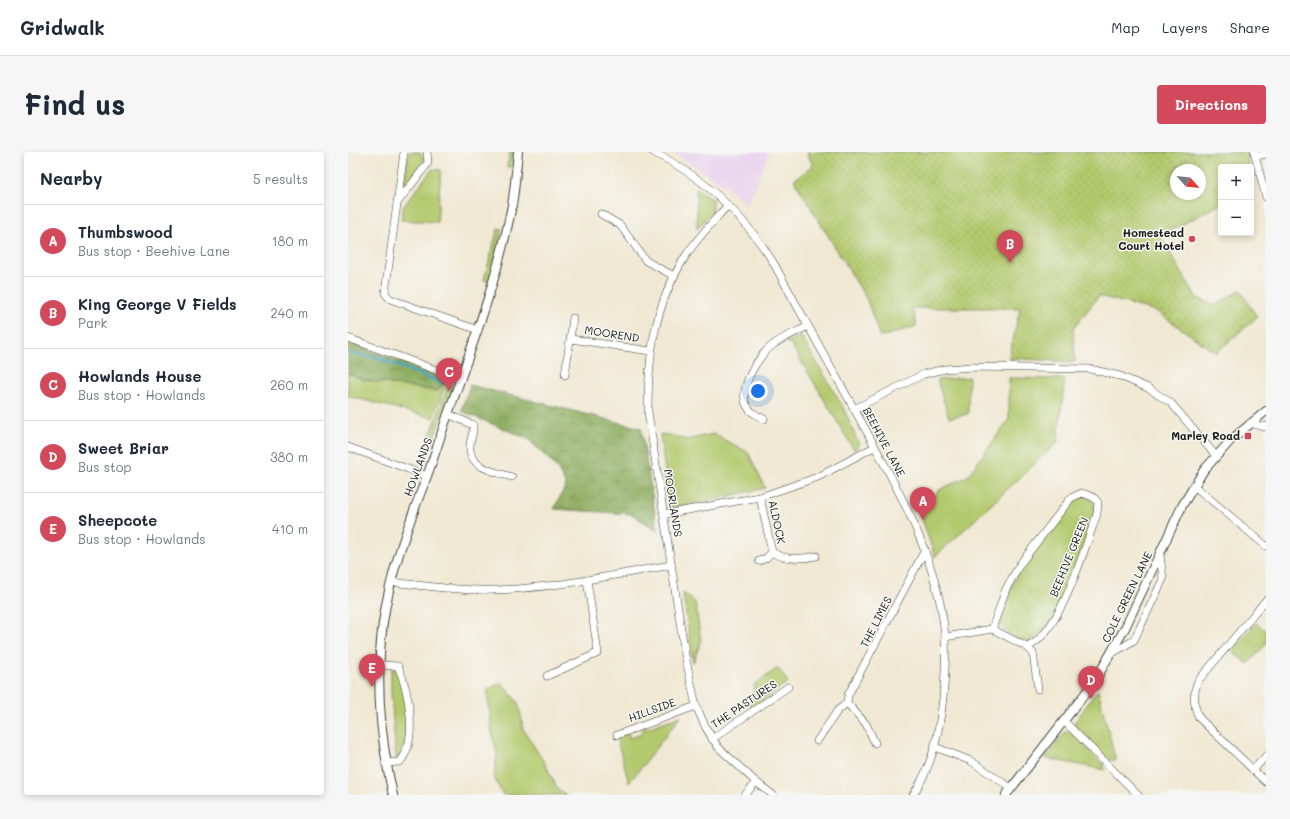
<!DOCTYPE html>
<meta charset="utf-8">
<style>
:root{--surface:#fff;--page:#f6f6f7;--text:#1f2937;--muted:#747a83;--line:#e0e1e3;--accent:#d1495b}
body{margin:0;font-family:Mali,sans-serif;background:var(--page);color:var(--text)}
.controls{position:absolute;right:12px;top:12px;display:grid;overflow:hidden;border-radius:4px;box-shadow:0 2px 6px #0003}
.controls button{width:36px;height:36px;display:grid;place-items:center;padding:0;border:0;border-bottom:1px solid var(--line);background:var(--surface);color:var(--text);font:20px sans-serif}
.compass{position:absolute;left:822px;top:12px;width:36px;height:36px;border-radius:50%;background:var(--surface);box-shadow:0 2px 6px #0003;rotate:117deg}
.you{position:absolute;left:410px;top:239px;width:14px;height:14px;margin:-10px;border:3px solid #fff;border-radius:50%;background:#1a73e8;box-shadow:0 0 0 6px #1a73e833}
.badge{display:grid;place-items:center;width:26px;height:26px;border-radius:50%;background:var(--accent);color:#fff;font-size:13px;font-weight:700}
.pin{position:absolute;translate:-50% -33px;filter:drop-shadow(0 1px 2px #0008)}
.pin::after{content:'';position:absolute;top:21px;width:14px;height:12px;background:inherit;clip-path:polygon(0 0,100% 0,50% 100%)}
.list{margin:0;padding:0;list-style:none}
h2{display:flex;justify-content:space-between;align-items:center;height:52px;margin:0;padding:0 16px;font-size:17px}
h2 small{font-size:13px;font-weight:400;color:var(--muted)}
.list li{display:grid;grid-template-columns:26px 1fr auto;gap:12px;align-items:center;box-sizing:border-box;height:72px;padding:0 16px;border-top:1px solid var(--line)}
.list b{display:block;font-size:15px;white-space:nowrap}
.list p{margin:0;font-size:13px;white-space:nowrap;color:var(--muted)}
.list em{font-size:13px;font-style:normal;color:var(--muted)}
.map{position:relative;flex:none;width:918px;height:643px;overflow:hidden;border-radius:4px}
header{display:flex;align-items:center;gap:24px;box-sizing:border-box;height:56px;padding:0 20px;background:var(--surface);border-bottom:1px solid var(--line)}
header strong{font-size:19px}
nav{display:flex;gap:22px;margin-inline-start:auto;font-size:14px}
.intro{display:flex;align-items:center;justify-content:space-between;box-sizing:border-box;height:96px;padding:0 24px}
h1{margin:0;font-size:28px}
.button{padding:10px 18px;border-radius:4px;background:var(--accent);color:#fff;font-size:14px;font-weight:700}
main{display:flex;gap:24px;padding:0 24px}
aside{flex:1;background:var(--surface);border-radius:4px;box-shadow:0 2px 6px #0003}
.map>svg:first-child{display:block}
.built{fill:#e9d2ed}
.grass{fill:#b3c96d;stroke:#687244}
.forest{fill:url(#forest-crowns);stroke:#55643e}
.park{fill:url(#park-dots);stroke:#687244;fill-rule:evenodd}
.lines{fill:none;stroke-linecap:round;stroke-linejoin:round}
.stream{stroke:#45a6c5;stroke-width:2.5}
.minor-casing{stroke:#3c3b37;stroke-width:8}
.tertiary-casing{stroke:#3c3b37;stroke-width:10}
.minor{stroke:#fff;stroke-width:7}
.tertiary{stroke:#fff;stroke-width:8}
.poi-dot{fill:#d1495b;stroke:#f6f6f2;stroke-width:1.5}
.labels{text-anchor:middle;stroke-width:3;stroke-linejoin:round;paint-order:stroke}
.poi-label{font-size:11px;font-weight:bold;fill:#1c1c1c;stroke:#f6f6f2;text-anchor:end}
.street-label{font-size:11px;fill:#1c1c1c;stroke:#f6f6f2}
</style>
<header>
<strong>Gridwalk</strong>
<nav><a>Map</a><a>Layers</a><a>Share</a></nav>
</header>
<div class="intro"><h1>Find us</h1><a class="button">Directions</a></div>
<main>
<aside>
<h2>Nearby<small>5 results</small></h2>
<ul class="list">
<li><span class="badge">A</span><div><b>Thumbswood</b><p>Bus stop · Beehive Lane</p></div><em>180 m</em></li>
<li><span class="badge">B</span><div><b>King George V Fields</b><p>Park</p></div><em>240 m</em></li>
<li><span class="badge">C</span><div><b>Howlands House</b><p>Bus stop · Howlands</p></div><em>260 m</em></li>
<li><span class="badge">D</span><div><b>Sweet Briar</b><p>Bus stop</p></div><em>380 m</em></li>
<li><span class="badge">E</span><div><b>Sheepcote</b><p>Bus stop · Howlands</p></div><em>410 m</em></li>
</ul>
</aside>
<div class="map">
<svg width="918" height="643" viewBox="0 0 918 643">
<defs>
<pattern id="forest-crowns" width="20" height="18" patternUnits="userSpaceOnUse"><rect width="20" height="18" fill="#8ead60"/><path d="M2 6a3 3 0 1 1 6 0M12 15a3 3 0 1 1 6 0" fill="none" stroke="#738c4e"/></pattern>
<pattern id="park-dots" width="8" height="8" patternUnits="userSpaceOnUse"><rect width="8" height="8" fill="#b3c96d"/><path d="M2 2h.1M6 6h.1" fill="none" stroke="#99ac5e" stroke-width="1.8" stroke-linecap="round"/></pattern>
</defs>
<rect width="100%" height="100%" fill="#f6f6f2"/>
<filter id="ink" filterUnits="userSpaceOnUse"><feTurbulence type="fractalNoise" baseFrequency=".025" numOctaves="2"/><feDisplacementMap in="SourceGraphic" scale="8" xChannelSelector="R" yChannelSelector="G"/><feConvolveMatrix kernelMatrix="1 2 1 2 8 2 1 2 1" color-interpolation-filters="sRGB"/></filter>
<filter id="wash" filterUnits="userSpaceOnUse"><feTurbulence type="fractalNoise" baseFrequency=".012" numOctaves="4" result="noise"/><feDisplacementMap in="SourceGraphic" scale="16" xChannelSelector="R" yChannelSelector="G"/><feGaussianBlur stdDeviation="0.9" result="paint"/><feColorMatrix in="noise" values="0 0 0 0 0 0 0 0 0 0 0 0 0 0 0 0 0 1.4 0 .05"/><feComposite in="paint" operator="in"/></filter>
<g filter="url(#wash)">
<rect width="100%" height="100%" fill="#f0e8d2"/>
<!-- built -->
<polygon class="built" points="325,0 421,0 400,53 379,35"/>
<!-- grass -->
<g class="grass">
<polygon points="61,0 72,0 76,6 76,10 54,39"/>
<polygon points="162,0 165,0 164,15 159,15"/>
<polygon points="84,17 93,18 89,70 53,68 55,55"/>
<polygon points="348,36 364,47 365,58 349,77"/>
<polygon points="150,76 154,77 141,130 136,128"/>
<polygon points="453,184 495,255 511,293 506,298 443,192 437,190"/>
<polygon points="0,221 16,228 89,239 99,228 85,266 0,244"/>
<polygon points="621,225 620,262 601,266 589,228"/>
<polygon points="661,226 717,227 709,291 587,405 572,361 591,338 620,324 661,267"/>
<polygon points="102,229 105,235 83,293 79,292"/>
<polygon points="312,282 322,283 339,288 365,282 400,300 417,336 328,356 322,355"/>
<path d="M736,344L745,349L747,355C742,380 708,481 684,488C678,490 671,489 666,485C659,480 653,477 649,469C656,451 663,432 673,416C686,392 708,371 725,351L729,346Z"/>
<polygon points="335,441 347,450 353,489 345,511"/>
<polygon points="908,471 918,479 918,492 900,512 884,499"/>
<polygon points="430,516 440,530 402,556 407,532"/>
<path d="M43,517H49C60,546 63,577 51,606L48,607L43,540Z"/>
<polygon points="154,531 170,551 173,563 175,577 196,610 209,636 218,643 155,643 146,626 149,602 144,581 139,537"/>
<polygon points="750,538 768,609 760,607 727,575 726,571"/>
<polygon points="333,564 281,631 268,584 280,581 282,586 294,582 293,578"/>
<polygon points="717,580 721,580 726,583 755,612 757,618 697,606"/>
</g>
<!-- forest -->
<g class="forest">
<polygon points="0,190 98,227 89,239 16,228 0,221"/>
<polygon points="122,233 293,276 310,380 284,362 206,357 218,333 209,316 180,287 113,259"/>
</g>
<!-- park -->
<path class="park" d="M459,0H898L901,15H873V52L812,84L849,146L868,153L892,138L909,165L868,201L808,159L751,144L725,177L727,210L661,206L672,156H564L569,174L532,185L518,146L446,28L465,14ZM828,18H852V42H828Z"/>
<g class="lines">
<!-- stream -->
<polyline class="stream" points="0,201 30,206 94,231"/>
</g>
</g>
<g filter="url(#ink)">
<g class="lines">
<defs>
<g id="minor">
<polyline points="56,0 37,141 42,147 130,178"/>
<path d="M305,0C356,25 395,62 425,110C451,158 478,206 504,253C543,324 591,404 597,485C598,505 597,526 595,546C591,581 585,613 565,643"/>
<polyline points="906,0 918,45"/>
<polyline points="908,4 918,2"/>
<polyline points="49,51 80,11 79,0"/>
<path d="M380,53C365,70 349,86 337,105C306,154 300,203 300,260L337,503L348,554L358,576L370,595L408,630L425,643"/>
<polyline points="253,62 272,73 298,109 326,124"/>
<polyline points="0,186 113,227"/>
<polyline points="223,187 302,199"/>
<polyline points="217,223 225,166"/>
<polyline points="506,257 576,222 597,217 624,215 742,217 772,224 800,236 823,251 868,304"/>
<path d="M100,262L125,273C126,283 122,285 122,294C120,316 148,320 164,325"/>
<path d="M416,267C412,264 404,262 401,257C387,240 410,203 425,193C435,185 449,180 460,174"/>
<polyline points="902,271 916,275 918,274"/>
<polyline points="0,295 79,324"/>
<polyline points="845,333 918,394"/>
<polyline points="412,345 424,400"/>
<polyline points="317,362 412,345 470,325 526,295"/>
<path d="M411,409L418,406L424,400C436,408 454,407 468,404"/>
<path d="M43,430C78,434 113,439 149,438C207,436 265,423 323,413"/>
<path d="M918,448L850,529C845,541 845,553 851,566L918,630"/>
<path d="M597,485L644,477L679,495C712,483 737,395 749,362L750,350L745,345L734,341L723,346L672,412L658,437L644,477"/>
<polyline points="679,495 685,501 690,537"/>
<polyline points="763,502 786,488 815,427 812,403"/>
<path d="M32,513L50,514C60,537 71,588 52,610L37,611"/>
<polyline points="199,524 250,501 239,428"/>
<polyline points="716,569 790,643"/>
<polyline points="269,583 348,554"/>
<polyline points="364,587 440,535"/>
<polyline points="469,589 490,558 499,551"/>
<polyline points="527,591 518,572 499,551 500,543 577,398"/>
<polyline points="587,595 623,609 663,636"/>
<polyline points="905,618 918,604"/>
<polyline points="397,643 408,630"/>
</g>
<g id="tertiary">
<path d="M45,643C32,586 27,529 35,471C42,420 61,371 79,324C88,300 95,275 104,251C127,186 151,121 164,53C167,36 168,18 170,0"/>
<polyline points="658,643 747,529 777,476 834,354 856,318 884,287 918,259"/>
</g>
</defs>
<!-- minor casing -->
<use href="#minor" class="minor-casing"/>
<!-- tertiary casing -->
<use href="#tertiary" class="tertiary-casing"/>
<!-- minor -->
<use href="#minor" class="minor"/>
<!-- tertiary -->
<use href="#tertiary" class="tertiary"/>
</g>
</g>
<!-- markers -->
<g class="poi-dot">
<circle cx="844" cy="87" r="4"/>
<rect x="896" y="280" width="8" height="8" rx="2"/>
</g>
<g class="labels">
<!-- poi labels -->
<g class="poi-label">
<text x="836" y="85">Homestead<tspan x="836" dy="13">Court Hotel</tspan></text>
<text x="892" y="288">Marley Road</text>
</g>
<!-- street labels -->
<g class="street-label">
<text transform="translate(264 182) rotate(9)" y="4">MOOREND</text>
<text transform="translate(536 290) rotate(62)" y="4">BEEHIVE LANE</text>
<text transform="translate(70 315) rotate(-70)" y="4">HOWLANDS</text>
<text transform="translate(325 351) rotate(81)" y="4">MOORLANDS</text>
<text transform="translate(429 370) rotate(78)" y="4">ALDOCK</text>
<text transform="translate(721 405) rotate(-68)" y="4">BEEHIVE GREEN</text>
<text transform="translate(779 445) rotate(-64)" y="4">COLE GREEN LANE</text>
<text transform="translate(528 470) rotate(-63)" y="4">THE LIMES</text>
<text transform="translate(396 552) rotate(-34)" y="4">THE PASTURES</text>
<text transform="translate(304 558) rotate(-20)" y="4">HILLSIDE</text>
</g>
</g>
</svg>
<div class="controls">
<button>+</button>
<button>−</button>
</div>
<svg class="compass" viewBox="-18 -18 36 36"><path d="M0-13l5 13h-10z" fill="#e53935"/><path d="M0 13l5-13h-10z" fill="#747a83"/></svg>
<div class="you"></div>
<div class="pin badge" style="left:575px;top:368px">A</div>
<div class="pin badge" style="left:662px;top:111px">B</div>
<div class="pin badge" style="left:101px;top:239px">C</div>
<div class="pin badge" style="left:743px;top:547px">D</div>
<div class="pin badge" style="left:24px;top:535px">E</div>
</div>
</main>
